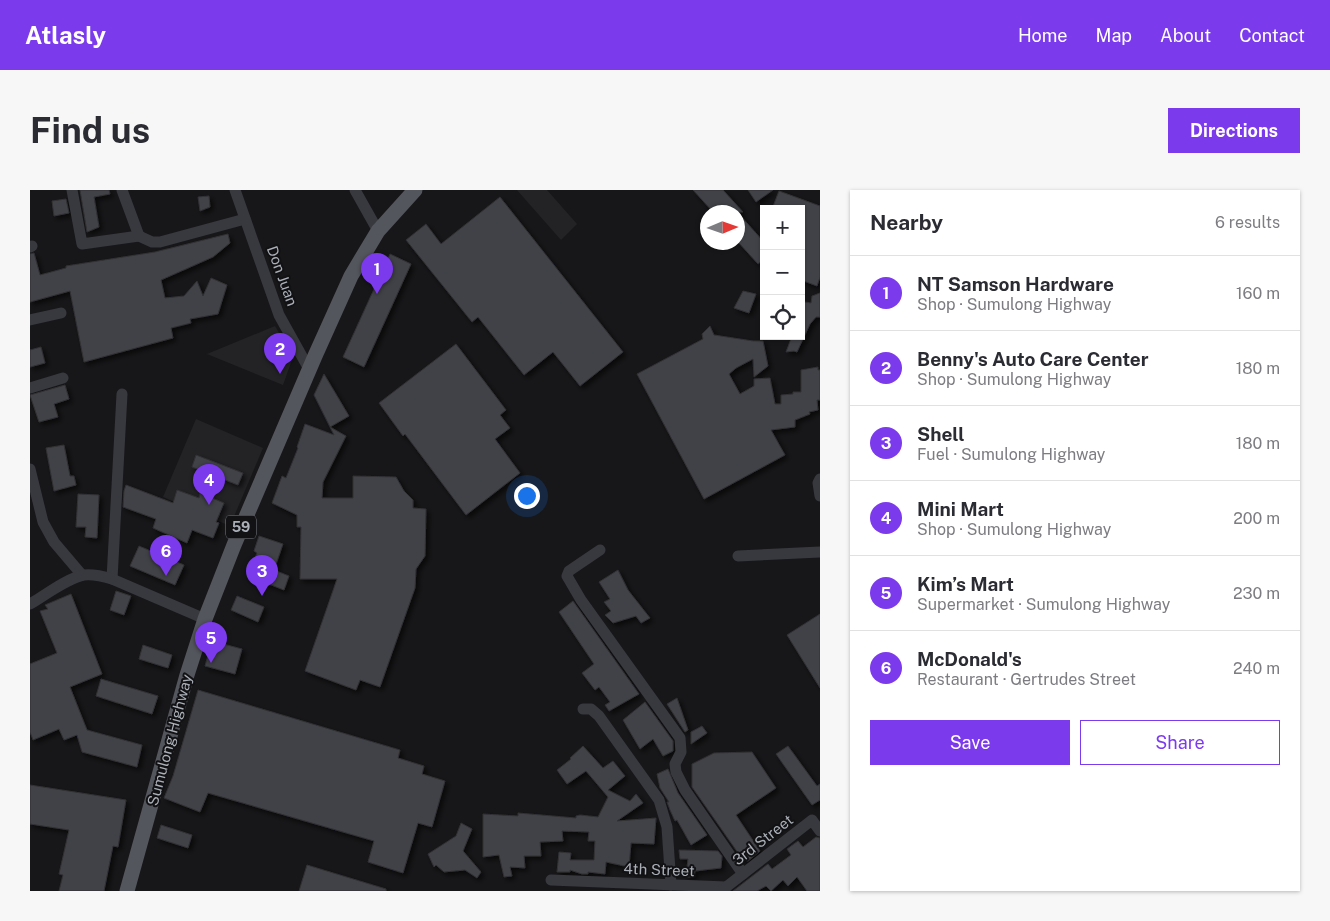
<!DOCTYPE html>
<meta charset="utf-8">
<style>
:root{--surface:#fff;--page:#f7f7f7;--text:#2b2b33;--muted:#7c7c81;--line:#e1e1e2;--accent:#7c3aed}
body{margin:0;font-family:"Public Sans",sans-serif;background:var(--page);color:var(--text)}
.controls{position:absolute;right:15px;top:15px;display:grid;overflow:hidden;border-radius:0px;box-shadow:0 1px 4px #0004}
.controls button{width:45px;height:45px;display:grid;place-items:center;padding:0;border:0;border-bottom:1px solid var(--line);background:var(--surface);color:var(--text);font:25px sans-serif}
.compass{position:absolute;left:670px;top:15px;width:45px;height:45px;border-radius:50%;background:var(--surface);box-shadow:0 1px 4px #0004;rotate:88deg}
.you{position:absolute;left:496px;top:305px;width:18px;height:18px;margin:-12px;border:4px solid #fff;border-radius:50%;background:#1a73e8;box-shadow:0 0 0 8px #1a73e833}
.badge{display:grid;place-items:center;width:32px;height:32px;border-radius:50%;background:var(--accent);color:#fff;font-size:16px;font-weight:700}
.pin{position:absolute;translate:-50% -41px;filter:drop-shadow(0 1px 2px #0008)}
.pin::after{content:'';position:absolute;top:26px;width:18px;height:15px;background:inherit;clip-path:polygon(0 0,100% 0,50% 100%)}
.list{margin:0;padding:0;list-style:none}
h2{display:flex;justify-content:space-between;align-items:center;height:65px;margin:0;padding:0 20px;font-size:21px}
h2 small{font-size:16px;font-weight:400;color:var(--muted)}
.list li{display:grid;grid-template-columns:32px 1fr auto;gap:15px;align-items:center;box-sizing:border-box;height:75px;padding:0 20px;border-top:1px solid var(--line)}
.list b{display:block;font-size:19px;white-space:nowrap}
.list p{margin:0;font-size:16px;white-space:nowrap;color:var(--muted)}
.list em{font-size:16px;font-style:normal;color:var(--muted)}
.actions{display:flex;gap:10px;padding:15px 20px}
.actions a{flex:1;padding:11px 0;border:1px solid var(--accent);border-radius:0px;text-align:center;font-size:18px;color:var(--accent)}
.actions .main{background:var(--accent);color:#fff}
.icon{flex:none;width:28px;height:28px;fill:none;stroke:currentColor;stroke-width:2;stroke-linecap:round;stroke-linejoin:round}
.map{position:relative;flex:none;width:790px;height:701px;overflow:hidden;border-radius:0px}
header{display:flex;align-items:center;gap:30px;box-sizing:border-box;height:70px;padding:0 25px;background:var(--accent);color:#fff}
header strong{font-size:24px}
nav{display:flex;gap:28px;margin-inline-start:auto;font-size:18px}
.intro{display:flex;align-items:center;justify-content:space-between;box-sizing:border-box;height:120px;padding:0 30px}
h1{margin:0;font-size:35px}
.button{padding:12px 22px;border-radius:0px;background:var(--accent);color:#fff;font-size:18px;font-weight:700}
main{display:flex;gap:30px;padding:0 30px}
aside{flex:1;background:var(--surface);border-radius:0px;box-shadow:0 1px 4px #0004}
.map>svg:first-child{display:block}
.built{fill:#232326}
.building{fill:#414246;stroke:#313135;filter:url(#shadow)}
.lines{fill:none;stroke-linecap:round;stroke-linejoin:round}
.minor{stroke:#38393e;stroke-width:11}
.major{stroke:#54565d;stroke-width:15}
.labels{text-anchor:middle;stroke-width:4;stroke-linejoin:round;paint-order:stroke}
.shield{fill:#121214;stroke:#7c8087;stroke-width:1}
.shield-label{font-size:14px;font-weight:bold;fill:#aaafb8}
.street-label{font-size:15px;fill:#aaafb8;stroke:#121214}
</style>
<header>
<strong>Atlasly</strong>
<nav><a>Home</a><a>Map</a><a>About</a><a>Contact</a></nav>
</header>
<div class="intro"><h1>Find us</h1><a class="button">Directions</a></div>
<main>
<div class="map">
<svg width="790" height="701" viewBox="0 0 790 701">
<defs>
<filter id="shadow"><feDropShadow dx="3" dy="3" stdDeviation="2.5" flood-color="#0009"/></filter>
</defs>
<rect width="100%" height="100%" fill="#171719"/>
<!-- built -->
<g class="built">
<polygon points="487,0 517,0 547,34 531,50"/>
<polygon points="245,136 263,167 253,195 177,164"/>
<polygon points="166,229 233,258 200,336 133,307"/>
</g>
<!-- building -->
<g class="building">
<polygon points="50,0 79,0 80,4 64,7 69,37 57,42"/>
<polygon points="663,0 693,0 713,22 683,22"/>
<polygon points="718,0 743,0 726,12"/>
<polygon points="749,1 790,16 790,87 787,96 771,90 771,19 742,19"/>
<polygon points="179,6 180,17 170,21 168,7"/>
<polygon points="470,7 593,162 550,196 523,162 494,185 448,127 442,132 376,50 396,34 411,54"/>
<polygon points="36,9 39,23 24,26 22,11"/>
<polygon points="708,23 734,52 734,69 728,74 708,52"/>
<polygon points="198,44 200,53 183,67 131,90 135,108 154,106 167,91 173,106 181,88 197,95 188,124 160,129 161,133 141,138 143,148 54,172 40,101 0,112 0,64 4,63 10,85 36,78 36,76 125,62"/>
<polygon points="360,64 381,74 334,177 313,167"/>
<polygon points="713,101 726,104 719,123 704,118"/>
<polygon points="790,103 790,127 786,127 780,134 767,162 764,161 756,162 762,146 771,146 771,117 775,112 781,113 782,106"/>
<polygon points="680,136 684,145 723,151 733,151 738,176 724,187 723,169 706,178 699,184 710,204 724,196 724,189 740,188 745,214 751,214 751,205 763,204 763,202 771,202 771,180 788,177 788,180 790,180 790,210 787,210 788,220 779,222 780,224 765,230 765,237 741,240 755,265 674,309 607,184 673,149 672,144"/>
<polygon points="426,154 476,220 470,225 480,238 465,249 490,283 436,325 375,244 373,246 349,213"/>
<polygon points="11,157 15,173 0,177 0,160"/>
<polygon points="294,184 319,226 300,237 316,246 293,292 292,308 323,308 323,286 366,287 374,301 383,310 383,318 396,319 395,366 386,379 385,398 350,497 330,490 326,500 275,481 307,389 270,389 271,337 267,337 267,325 242,313 252,286 256,288 268,258 267,257 275,234 304,245 284,205"/>
<polygon points="35,195 39,209 24,214 28,227 9,232 0,205"/>
<polygon points="34,255 40,286 44,286 46,295 24,301 16,258"/>
<polygon points="166,265 213,283 208,295 162,277"/>
<polygon points="96,295 143,313 147,300 169,308 170,303 194,313 186,332 189,333 183,348 162,340 157,353 123,338 126,329 93,317 94,301"/>
<polygon points="48,304 69,305 67,348 55,347 56,337 46,337"/>
<polygon points="229,346 253,354 244,380 259,386 254,400 218,386 227,363 224,361"/>
<polygon points="109,356 154,375 145,395 100,376"/>
<polygon points="588,380 598,400 620,428 611,433 606,426 583,433 575,425 581,421 574,412 580,409 569,392"/>
<polygon points="86,401 101,406 94,425 80,420"/>
<polygon points="41,404 72,484 40,497 57,540 112,555 107,577 52,562 47,545 34,550 29,539 3,550 0,542 0,474 27,463 10,421 18,419 15,415"/>
<polygon points="207,406 234,417 228,432 201,420"/>
<polygon points="543,411 609,504 579,521 575,515 580,512 569,497 565,500 552,483 564,474 529,422"/>
<polygon points="790,424 790,498 757,445"/>
<polygon points="182,451 212,459 205,484 175,476"/>
<polygon points="113,455 142,465 138,478 109,469"/>
<polygon points="71,489 128,506 122,524 66,506"/>
<polygon points="168,500 370,560 368,568 394,576 392,584 415,591 402,637 388,633 373,683 338,672 344,651 178,603 170,622 134,608 143,586"/>
<polygon points="647,508 658,540 655,542 637,514"/>
<polygon points="615,512 643,551 643,561 633,566 623,549 610,559 593,530"/>
<polygon points="672,536 677,543 661,554 661,542"/>
<polygon points="553,556 573,578 583,571 595,586 578,600 600,611 606,604 613,613 587,631 626,628 624,654 601,653 599,677 576,672 575,684 558,682 558,684 552,684 540,680 540,682 527,682 529,662 541,663 540,670 564,670 565,651 558,651 559,642 532,641 533,651 510,652 511,666 494,666 495,678 480,677 482,686 474,687 469,665 453,667 453,624 488,626 488,623 546,628 546,626 550,625 568,627 578,607 556,581 537,594 527,580 541,569 540,568"/>
<polygon points="758,556 787,596 790,594 790,610 782,615 746,564"/>
<polygon points="722,562 746,598 706,625 730,661 718,671 713,670 662,597 662,574 684,563"/>
<polygon points="638,579 648,603 677,645 661,655 647,630 645,631 640,620 637,612 639,612 630,598 627,584"/>
<polygon points="0,595 96,610 88,657 83,656 74,701 29,701 33,685 29,684 39,640 0,634"/>
<polygon points="431,633 442,639 433,661 451,682 447,688 435,680 414,682 406,675 404,677 398,664 426,646"/>
<polygon points="131,635 162,645 158,658 127,648"/>
<polygon points="786,647 790,648 790,701 777,701 767,687 758,696 753,690 741,701 736,696 727,701 703,701 738,674 742,679 761,665 757,659 768,651 773,657"/>
<polygon points="649,660 688,661 692,666 691,678 665,681 664,687 656,687 658,669 650,669"/>
<polygon points="277,675 356,699 356,701 269,701"/>
</g>
<g class="lines">
<!-- minor -->
<g class="minor">
<polyline points="42,0 52,54 109,46"/>
<polyline points="92,0 109,46 122,52 130,52 215,29"/>
<polyline points="205,0 249,125 279,179"/>
<polyline points="325,0 348,41"/>
<polyline points="0,57 2,56"/>
<polyline points="0,130 31,123"/>
<polyline points="0,198 33,188"/>
<polyline points="0,279 13,332 24,352 52,385"/>
<polyline points="790,289 788,293 790,306"/>
<polyline points="570,360 539,381 537,386 551,410 650,548 651,562 645,574 646,582 655,600 713,684"/>
<polyline points="708,366 790,362"/>
<polyline points="82,389 92,204"/>
<path d="M0,414C14,406 37,388 54,385C63,384 72,386 82,389L175,429"/>
<polyline points="553,519 561,519 569,526 629,610 637,637 641,695"/>
<polyline points="521,690 696,697"/>
<polyline points="691,701 782,630 790,641"/>
</g>
<!-- major -->
<polyline class="major" points="97,701 157,485 175,429 204,355 285,166 321,86 348,41 385,0"/>
</g>
<g class="labels">
<!-- shield labels -->
<rect class="shield" x="196" y="325.5" width="30" height="23" rx="4"/>
<g class="shield-label">
<text x="211" y="342">59</text>
</g>
<!-- street labels -->
<g class="street-label">
<text transform="translate(252 86) rotate(70)" y="5">Don Juan</text>
<text transform="translate(140 550) rotate(-75)" y="5">Sumulong Highway</text>
<text transform="translate(733 650) rotate(-38)" y="5">3rd Street</text>
<text transform="translate(629 680) rotate(2)" y="5">4th Street</text>
</g>
</g>
</svg>
<div class="controls">
<button>+</button>
<button>−</button>
<button><svg class="icon" aria-label="locate" viewBox="0 0 24 24"><circle cx="12" cy="12" r="6"/><path d="M12 2v4M12 18v4M2 12h4M18 12h4"/></svg></button>
</div>
<svg class="compass" viewBox="-18 -18 36 36"><path d="M0-13l5 13h-10z" fill="#e53935"/><path d="M0 13l5-13h-10z" fill="#7c7c81"/></svg>
<div class="you"></div>
<div class="pin badge" style="left:347px;top:104px">1</div>
<div class="pin badge" style="left:250px;top:184px">2</div>
<div class="pin badge" style="left:232px;top:406px">3</div>
<div class="pin badge" style="left:179px;top:315px">4</div>
<div class="pin badge" style="left:181px;top:473px">5</div>
<div class="pin badge" style="left:136px;top:386px">6</div>
</div>
<aside>
<h2>Nearby<small>6 results</small></h2>
<ul class="list">
<li><span class="badge">1</span><div><b>NT Samson Hardware</b><p>Shop · Sumulong Highway</p></div><em>160 m</em></li>
<li><span class="badge">2</span><div><b>Benny's Auto Care Center</b><p>Shop · Sumulong Highway</p></div><em>180 m</em></li>
<li><span class="badge">3</span><div><b>Shell</b><p>Fuel · Sumulong Highway</p></div><em>180 m</em></li>
<li><span class="badge">4</span><div><b>Mini Mart</b><p>Shop · Sumulong Highway</p></div><em>200 m</em></li>
<li><span class="badge">5</span><div><b>Kim’s Mart</b><p>Supermarket · Sumulong Highway</p></div><em>230 m</em></li>
<li><span class="badge">6</span><div><b>McDonald's</b><p>Restaurant · Gertrudes Street</p></div><em>240 m</em></li>
</ul>
<div class="actions"><a class="main">Save</a><a>Share</a></div>
</aside>
</main>
